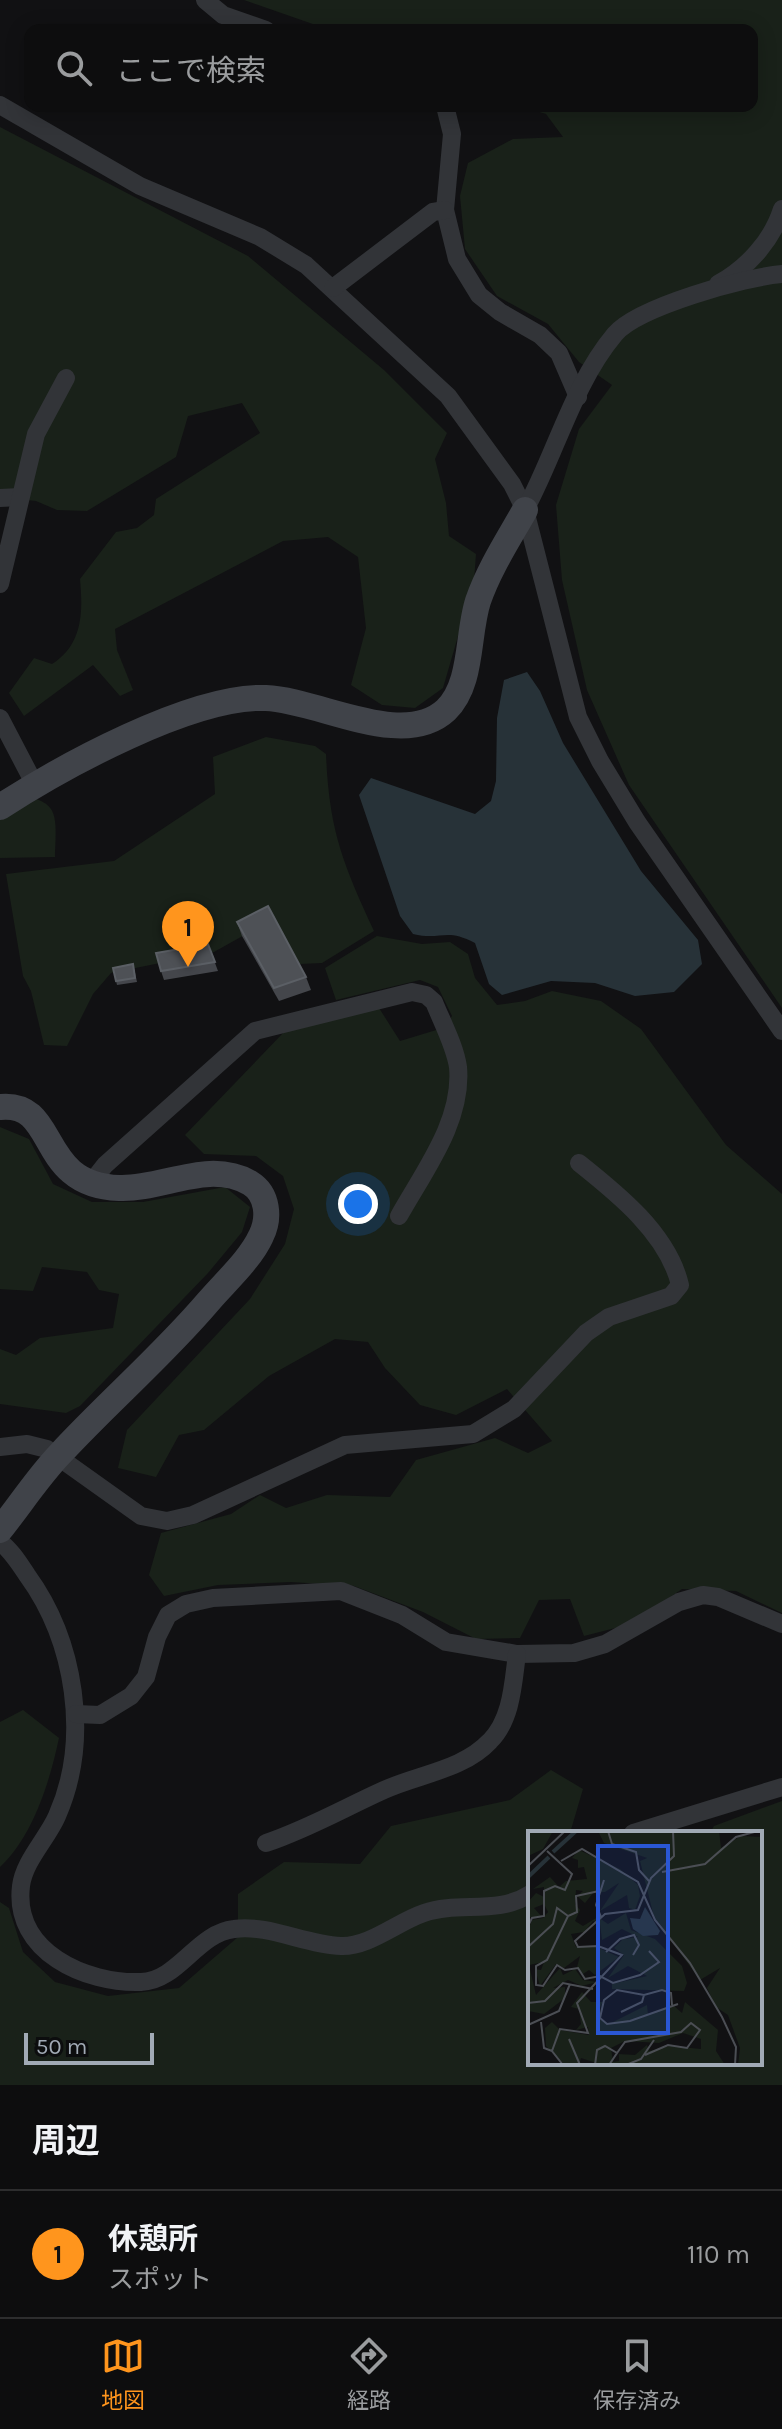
<!DOCTYPE html>
<html lang="ja">
<meta charset="utf-8">
<style>
:root{--surface:#0d0d0e;--page:#1b1b1c;--text:#f1f3f6;--muted:#9a9c9e;--line:#2d2d2e;--accent:#ff951d}
body{margin:0;font-family:Karla,"Noto Sans JP",sans-serif;background:var(--page);color:var(--text)}
.scale{position:absolute;left:24px;bottom:20px;width:130px;box-sizing:border-box;padding-left:8px;border:4px solid #a1aab5;border-top:0;font-size:22px;line-height:28px;white-space:nowrap;color:#a1aab5;-webkit-text-stroke:6px #0c0d0e;paint-order:stroke}
.you{position:absolute;left:358px;top:1204px;width:28px;height:28px;margin:-20px;border:6px solid #fff;border-radius:50%;background:#1a73e8;box-shadow:0 0 0 12px #1a73e833}
.badge{display:grid;place-items:center;width:52px;height:52px;border-radius:50%;background:var(--accent);color:#111;font-size:26px;font-weight:700}
.pin{position:absolute;translate:-50% -66px;filter:drop-shadow(0 2px 4px #0008)}
.pin::after{content:'';position:absolute;top:42px;width:28px;height:24px;background:inherit;clip-path:polygon(0 0,100% 0,50% 100%)}
.list{margin:0;padding:0;list-style:none}
h2{display:flex;justify-content:space-between;align-items:center;height:104px;margin:0;padding:0 32px;font-size:34px}
h2 small{font-size:26px;font-weight:400;color:var(--muted)}
.list li{display:grid;grid-template-columns:52px 1fr auto;gap:24px;align-items:center;box-sizing:border-box;height:128px;padding:0 32px;border-top:2px solid var(--line)}
.list b{display:block;font-size:30px;white-space:nowrap}
.list p{margin:0;font-size:26px;white-space:nowrap;color:var(--muted)}
.list em{font-size:26px;font-style:normal;color:var(--muted)}
.icon{flex:none;width:44px;height:44px;fill:none;stroke:currentColor;stroke-width:2;stroke-linecap:round;stroke-linejoin:round}
.map{position:relative;flex:none;width:782px;height:2085px;overflow:hidden}
.search{position:absolute;background:var(--surface);box-shadow:0 4px 20px #0003;left:24px;right:24px;top:24px;height:88px;display:flex;align-items:center;gap:20px;box-sizing:border-box;padding:0 28px;border-radius:16px;color:var(--muted);font-size:30px}
.sheet{height:232px;background:var(--surface)}
nav{display:flex;justify-content:space-around;align-items:center;box-sizing:border-box;height:112px;border-top:2px solid var(--line);background:var(--surface);font-size:22px;color:var(--muted)}
nav a{display:grid;justify-items:center;gap:4px}
nav .on{color:var(--accent)}
.map>svg:first-child{display:block}
.green{fill:#192119}
.water{fill:#273238}
.lines{fill:none;stroke-linecap:round;stroke-linejoin:round}
.street{stroke:#323438;stroke-width:18}
.secondary{stroke:#404349;stroke-width:26}
.wall{fill:#44464b}
.building{fill:#4e5156;stroke:#5b5f65;stroke-width:2}
.inset-river{fill:none;stroke:#273238;stroke-width:4}
.inset-road{fill:none;stroke:#4b4e54;stroke-width:2}
.view{fill:#2a57d4;fill-opacity:0.15;stroke:#2a57d4;stroke-width:4}
.inset-edge{fill:none;stroke:#a1aab5;stroke-width:4}
</style>
<div class="map">
<svg width="782" height="2085" viewBox="0 0 782 2085">
<rect width="100%" height="100%" fill="#111113"/>
<!-- green -->
<g class="green">
<polygon points="244,0 782,0 782,1008 629,785 587,690 562,580 556,505 579,429 612,385 579,362 548,324 497,296 465,249 460,196 468,163 513,139 563,137 546,114 520,106 752,106 752,30 330,30"/>
<path d="M0,127L248,256L384,370L447,433L435,459L446,503L449,536L476,554L474,581L443,688L415,708L382,705L351,685L366,628L358,557L328,537L283,541L115,629L117,650L133,690L120,696L93,665L24,716L9,693L34,658L52,664C83,644 83,612 80,579L116,532L137,528L154,515L156,499L260,433L242,403L188,416L176,457L87,511L57,510L36,501L0,497Z"/>
<path d="M266,737L315,746L326,754C329,830 343,864 374,931L322,963L300,964L273,919L214,952L111,973L93,994L67,1046L44,1045L31,991L23,976L6,874L114,861L215,794L213,757Z"/>
<path d="M4,790C56,803 58,802 55,857L0,858V792Z"/>
<polygon points="377,936 422,944 450,942 468,954 475,978 497,1005 525,1001 552,991 601,1001 641,1029 726,1145 782,1194 782,1613 736,1591 682,1589 631,1624 584,1636 570,1599 539,1600 520,1638 476,1639 423,1612 354,1586 291,1582 218,1585 164,1596 149,1575 161,1533 231,1514 260,1495 286,1508 327,1495 390,1497 416,1460 495,1438 528,1453 552,1441 507,1389 456,1415 420,1405 385,1368 368,1342 335,1339 269,1376 204,1430 179,1435 156,1477 118,1468 127,1430 250,1299 285,1244 294,1209 283,1176 256,1156 204,1154 185,1135 284,1032 379,1008 400,1041 443,1028 452,1016 438,987 420,980 336,1000 325,968"/>
<polygon points="0,1127 29,1139 53,1184 92,1202 143,1202 225,1187 250,1207 242,1232 208,1273 80,1406 66,1413 0,1404 0,1349 16,1355 40,1338 113,1328 119,1294 99,1290 87,1272 42,1267 33,1291 0,1289"/>
<path d="M23,1710L59,1738C50,1781 33,1836 0,1867V1722Z"/>
<polygon points="551,1770 583,1789 570,1833 530,1833 530,2063 760,2063 760,1833 710,1833 714,1826 782,1801 782,2085 0,2085 0,1902 9,1908 23,1952 55,1982 108,1996 179,1988 238,1937 238,1894 284,1862 360,1864 391,1826 510,1800"/>
</g>
<!-- water -->
<path class="water" d="M527,672L540,691L563,743L641,871L698,940L702,964L674,992L635,996L595,983L551,981L502,995L489,984L475,943C445,927 442,941 413,934L400,916L359,795L371,778L475,814L491,801L496,781L497,718L504,680Z"/>
<g class="lines">
<!-- street -->
<g class="street">
<polyline points="205,0 223,15 266,30"/>
<polyline points="0,105 140,186 260,237 306,265 448,396 512,484 525,510 578,717 600,761 637,822 782,1031"/>
<polyline points="445,106 452,134 445,210 457,259 479,295 500,312 540,335 559,353 578,397"/>
<path d="M718,284C747,268 772,241 782,209"/>
<polyline points="333,288 433,212 445,210"/>
<polyline points="0,498 20,497"/>
<path d="M525,510C556,453 573,384 615,334C638,307 745,277 782,274"/>
<polyline points="0,584 36,434 66,378"/>
<polyline points="0,718 35,785"/>
<path d="M90,1184L105,1165L255,1031L412,992L426,995L434,1002C442,1022 455,1046 458,1067C463,1121 424,1171 399,1216"/>
<path d="M0,1447L27,1444L47,1449L141,1516L167,1521L193,1515L345,1445L473,1434L514,1409L586,1333L609,1317L671,1296L680,1285C668,1234 618,1194 579,1163"/>
<path d="M0,1542C11,1550 19,1563 27,1575C75,1641 91,1739 57,1816C47,1839 24,1861 21,1886C13,1952 86,1984 141,1982C178,1981 197,1933 234,1929C269,1924 305,1945 341,1946C369,1947 397,1922 424,1913C459,1901 498,1915 530,1894"/>
<polyline points="76,1714 100,1715 131,1696 146,1677 157,1637 168,1615 186,1604 213,1598 341,1591 402,1615 446,1642 517,1654 574,1653 605,1644 679,1602 703,1595 718,1597 782,1624"/>
<polyline points="633,1833 782,1787"/>
<path d="M266,1843C308,1829 344,1808 384,1790C419,1774 463,1770 490,1741C512,1719 513,1683 517,1654"/>
</g>
<!-- secondary -->
<g class="secondary">
<path d="M0,807C62,767 192,695 266,698C319,700 403,750 446,710C473,684 467,635 478,601C489,569 508,540 525,510"/>
<path d="M0,1107C60,1101 35,1185 119,1188C162,1190 208,1159 250,1183C268,1194 270,1218 261,1236C250,1260 225,1282 208,1302C162,1356 108,1402 60,1454C38,1477 20,1505 0,1530"/>
</g>
</g>
<!-- wall -->
<g class="wall">
<polygon points="237,922 306,977 311,990 279,1001 242,936"/>
<polygon points="208,944 218,971 164,980 161,971"/>
<polygon points="134,968 137,982 117,985 116,981"/>
</g>
<!-- building -->
<g class="building">
<polygon points="268,906 306,977 274,988 237,922"/>
<polygon points="208,944 215,962 161,971 156,953"/>
<polygon points="133,964 135,978 116,981 113,968"/>
</g>
<!-- overview -->
<g transform="translate(528 1831)">
<rect width="234" height="234" fill="#111113"/>
<path d="M0,0H25L15,18L0,25ZM70,0H191L193,17L213,5L234,6V234H210L212,217L200,184L188,176L179,157L192,137L172,149L126,86L112,30L119,27L76,12ZM51,19L92,38L110,54L112,65L107,79L101,77L99,64L72,80L91,52L77,61L65,62L57,72L49,65L55,60L48,59L47,73L52,79L47,90L55,95L70,86L80,93L98,82L103,99L127,108L154,135L159,152L156,160L84,158V153L119,145L100,135L80,147L96,124L86,117L95,108L110,106L94,98L74,109L72,93L65,90L56,101L43,103L48,116H69L91,126L67,144L61,139L55,143L49,136L52,125L36,137L28,133L12,155L7,138L13,139L16,131L1,134L8,164L32,137L35,144L47,138L55,149L69,151L54,155L40,149L25,157L37,156V167L16,183L0,180V99L4,89L15,87L20,81L16,73L6,77L14,86H0V71L8,62L16,66V56L5,58L22,46L31,56L38,50L59,48L56,36L50,37V29L44,27ZM54,161L63,171H75L68,184L79,194L119,174L120,183L146,175L154,182L157,171L190,199L188,220L197,234H74L53,227L51,234H37L18,215L17,197L24,191L32,199L61,204L60,196L48,199L53,193L51,178L43,176ZM155,202L173,208V218L142,215L121,220L119,214L107,224L91,223V230L85,231L83,217L97,210L131,212Z" fill="#192119" fill-rule="evenodd"/>
<path d="M117,76L132,100L130,104L115,105L105,98L102,87L112,88Z" fill="#273238"/>
<path class="inset-river" d="M25,21L48,0M0,46L21,26"/>
<path class="inset-road" d="M80,0L84,13L108,21L111,39L121,50M33,30L54,18L110,51L127,89L162,132L194,186L208,216L207,234M0,35L37,0M134,41L177,33L208,6L230,0M71,60L48,65L49,81L40,85L19,129L8,135V154L15,155L29,134L37,139L50,137L57,148L72,145L85,152L112,144L131,131L121,120M73,86L68,74L76,49M0,95L4,87L16,85V60L27,55L37,59L44,43L19,20M0,116L25,93L29,77L40,85M78,121L92,108L106,104L111,114L105,124M0,172L17,170L35,152L65,158M144,174L143,162L134,159L116,164L89,159L76,169L72,187L79,193L102,190L150,173M93,181L114,171L116,164M13,191L16,217L24,220M0,194L31,180L42,153M41,208L52,234M89,222L97,211L153,201L163,192L172,199L159,217L140,214L117,224M35,234L24,220L32,198L60,202L49,172L94,124L70,115L50,116L47,110L77,83L110,79L123,47L146,25L145,0M67,234L69,219L77,215L89,222L81,234M98,234L113,228L126,209"/>
<path class="view" d="M70,15H140V202H70Z"/>
<rect width="234" height="234" class="inset-edge"/>
</g>
</svg>
<div class="scale">50 m</div>
<div class="you"></div>
<div class="pin badge" style="left:188px;top:967px">1</div>
<div class="search"><svg class="icon" aria-label="search" viewBox="0 0 24 24"><circle cx="10" cy="10" r="6"/><path d="M15 15l6 6"/></svg>ここで検索</div>
</div>
<section class="sheet">
<h2>周辺<small></small></h2>
<ul class="list">
<li><span class="badge">1</span><div><b>休憩所</b><p>スポット</p></div><em>110 m</em></li>
</ul>
</section>
<nav>
<a class="on"><svg class="icon" aria-label="map" viewBox="0 0 24 24"><path d="M3 6l6-2 6 2 6-2v14l-6 2-6-2-6 2zM9 4v14M15 6v14"/></svg>地図</a>
<a><svg class="icon" aria-label="directions" viewBox="0 0 24 24"><path d="M12 3l9 9-9 9-9-9zM9 14v-3h6M13 9l2 2-2 2"/></svg>経路</a>
<a><svg class="icon" aria-label="saved" viewBox="0 0 24 24"><path d="M7 4h10v16l-5-4-5 4z"/></svg>保存済み</a>
</nav>
